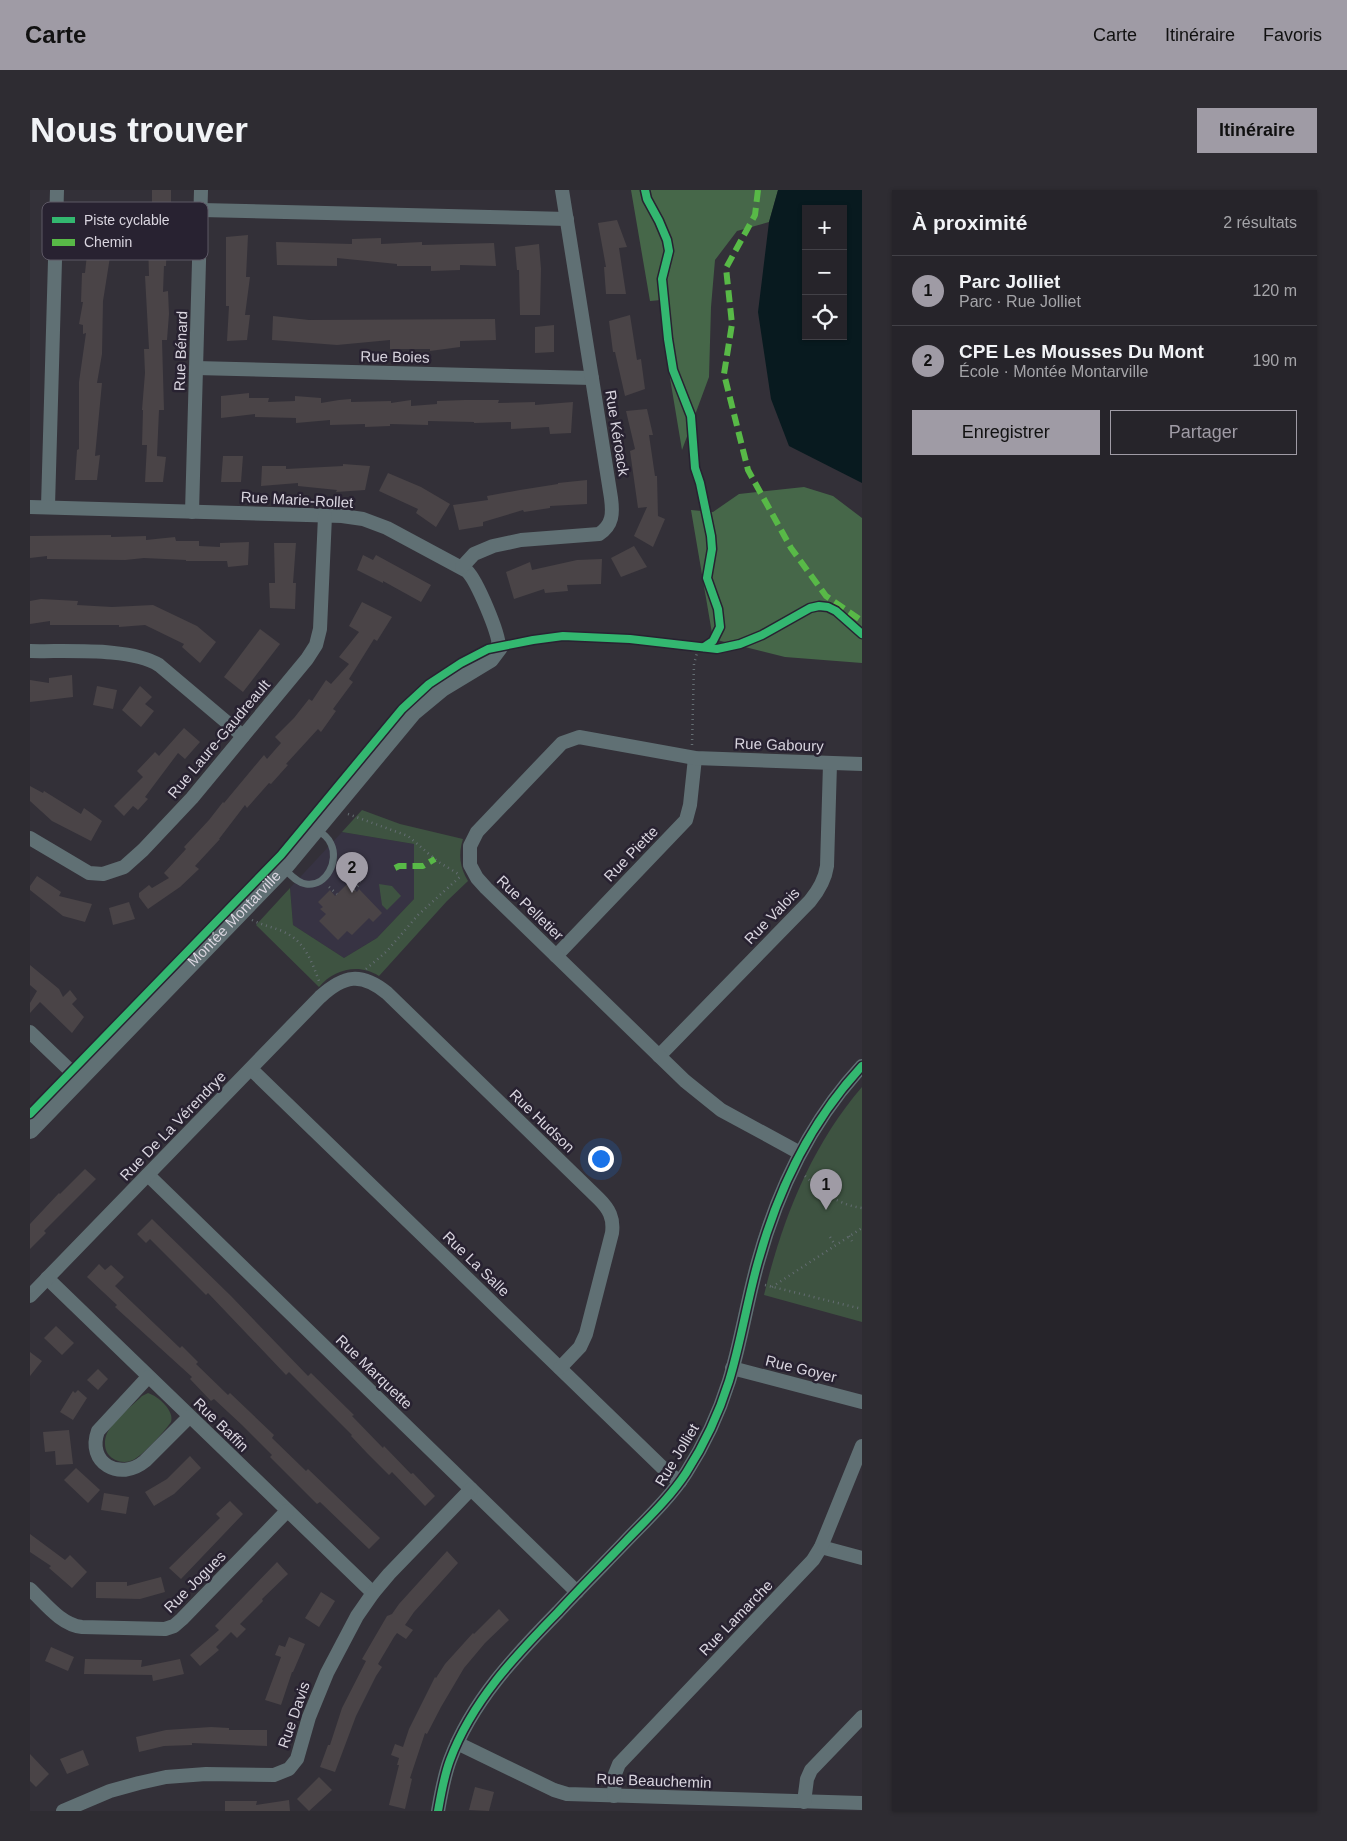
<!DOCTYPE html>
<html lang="fr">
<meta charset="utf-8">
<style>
:root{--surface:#26242a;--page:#2e2c32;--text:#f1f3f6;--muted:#a4a4a8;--line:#424147;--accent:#9f9ba5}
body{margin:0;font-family:Helvetica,sans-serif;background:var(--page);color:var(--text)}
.controls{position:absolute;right:15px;top:15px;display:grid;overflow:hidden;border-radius:0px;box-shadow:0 1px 4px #0004}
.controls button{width:45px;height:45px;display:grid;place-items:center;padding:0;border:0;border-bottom:1px solid var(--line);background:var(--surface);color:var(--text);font:25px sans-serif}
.you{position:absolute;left:570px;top:968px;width:18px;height:18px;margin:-12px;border:4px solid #fff;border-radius:50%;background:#1a73e8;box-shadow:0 0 0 8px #1a73e833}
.badge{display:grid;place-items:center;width:32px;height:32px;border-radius:50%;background:var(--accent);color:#111;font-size:16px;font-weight:700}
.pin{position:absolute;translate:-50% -41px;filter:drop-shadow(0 1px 2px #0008)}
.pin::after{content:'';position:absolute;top:26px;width:18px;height:15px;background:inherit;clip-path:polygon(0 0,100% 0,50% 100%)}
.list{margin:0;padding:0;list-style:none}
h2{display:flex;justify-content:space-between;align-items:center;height:65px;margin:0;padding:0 20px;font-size:21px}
h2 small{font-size:16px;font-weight:400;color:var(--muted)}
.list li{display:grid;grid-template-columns:32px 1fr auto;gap:15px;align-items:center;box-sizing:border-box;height:70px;padding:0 20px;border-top:1px solid var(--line)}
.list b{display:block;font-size:19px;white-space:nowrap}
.list p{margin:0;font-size:16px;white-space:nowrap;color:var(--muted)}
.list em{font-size:16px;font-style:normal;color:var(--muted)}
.actions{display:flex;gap:10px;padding:15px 20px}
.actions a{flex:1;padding:11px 0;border:1px solid var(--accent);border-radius:0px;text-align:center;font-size:18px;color:var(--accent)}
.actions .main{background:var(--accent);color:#111}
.icon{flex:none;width:28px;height:28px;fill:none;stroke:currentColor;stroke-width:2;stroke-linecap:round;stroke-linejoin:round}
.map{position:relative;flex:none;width:832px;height:1621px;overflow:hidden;border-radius:0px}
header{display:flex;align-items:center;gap:30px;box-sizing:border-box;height:70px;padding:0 25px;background:var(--accent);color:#111}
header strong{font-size:24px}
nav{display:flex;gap:28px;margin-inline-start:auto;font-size:18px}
.intro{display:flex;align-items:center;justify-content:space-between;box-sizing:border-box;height:120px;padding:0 30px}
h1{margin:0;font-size:35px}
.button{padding:12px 22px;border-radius:0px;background:var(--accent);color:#111;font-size:18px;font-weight:700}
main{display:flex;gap:30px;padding:0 30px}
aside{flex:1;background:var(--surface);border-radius:0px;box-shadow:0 1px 4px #0004}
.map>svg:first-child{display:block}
.education{fill:#373343}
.green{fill:#3e5341}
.forest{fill:#466749}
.water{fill:#081a1f;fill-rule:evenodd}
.building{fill:#4a4447}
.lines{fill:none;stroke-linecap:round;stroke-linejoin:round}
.path{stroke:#646d72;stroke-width:2.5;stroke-dasharray:1 4;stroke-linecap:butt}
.service{stroke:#607074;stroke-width:7}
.minor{stroke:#607074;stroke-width:14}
.tertiary{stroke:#607074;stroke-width:18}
.quiet{stroke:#58b947;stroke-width:6;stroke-dasharray:12 6;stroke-linecap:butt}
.cycleway-casing{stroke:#282231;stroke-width:11}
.cycleway{stroke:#33b770;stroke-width:8}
.labels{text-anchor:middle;stroke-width:5;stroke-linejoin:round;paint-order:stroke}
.street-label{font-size:15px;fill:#d9d5df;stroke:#282231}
.key{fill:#282231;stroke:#5d5865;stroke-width:1}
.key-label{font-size:14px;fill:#d9d5df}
</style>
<header>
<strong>Carte</strong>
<nav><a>Carte</a><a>Itinéraire</a><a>Favoris</a></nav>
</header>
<div class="intro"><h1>Nous trouver</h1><a class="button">Itinéraire</a></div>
<main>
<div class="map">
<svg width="832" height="1621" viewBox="0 0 832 1621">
<rect width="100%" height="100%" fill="#333038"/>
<!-- education -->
<polygon class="education" points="312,642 384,654 384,709 347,748 314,768 263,735 260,698"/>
<!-- green -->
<g class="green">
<path d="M332,620L370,634L433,649C428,664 430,678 438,691L417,711L349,786C329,773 304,779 289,797L226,735L260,698L263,735L314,768L347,748L384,709V654L312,642Z"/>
<polygon points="349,694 362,696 371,706 357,720 352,715"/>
<path d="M832,897V1132L734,1105C752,1030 781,956 832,897Z"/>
<path d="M118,1203C128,1206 145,1221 141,1232C135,1241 112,1266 103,1270C95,1274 84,1272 78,1264C75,1260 74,1252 76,1246C80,1233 102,1216 112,1206Z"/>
</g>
<!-- forest -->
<g class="forest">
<polygon points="601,0 748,0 739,32 707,41 685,70 681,117 679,187 652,260 634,152 631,110 620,111"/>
<polygon points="774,297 803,306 832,328 832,473 755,467 683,449 661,320 683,322 709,304"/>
</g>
<!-- water -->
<path class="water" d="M748,0H832V293L759,256L741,209L728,122L739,32ZM776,19H813V146H776Z"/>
<!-- building -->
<g class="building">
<polygon points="122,0 141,0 141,30 134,32 132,52 137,53 136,76 134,76 133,102 138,101 139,124 137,150 132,150 134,220 129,220 127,266 136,267 133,292 115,292 117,255 112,255 113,220 112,220 115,183 114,159 119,159 115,86 119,86 118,52 122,51"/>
<polygon points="54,12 75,13 75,37 52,37"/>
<polygon points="587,30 597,57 589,58 596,104 576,104 574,77 576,77 568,33"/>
<polygon points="218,45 216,87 220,87 215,125 220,125 217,150 197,151 199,116 196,116 196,47"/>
<polygon points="351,48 351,54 392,52 392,55 464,53 466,76 430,75 430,80 401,81 401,76 367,76 367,74 307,68 307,76 247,75 246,52 322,54 322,49"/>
<polygon points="71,54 73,64 80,67 73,111 72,164 67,193 72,193 65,266 70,265 67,290 45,290 47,260 49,259 49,192 56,143 53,144 53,135 49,134 53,112 51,112 52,83 55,83 58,55"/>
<polygon points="509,54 511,79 510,125 490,125 489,80 487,80 485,57"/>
<polygon points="600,125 607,170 611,169 615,199 595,206 585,162 583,162 579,131"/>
<polygon points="243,126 279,130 465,129 466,150 430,151 430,157 400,161 400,159 360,159 360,150 307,155 242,150"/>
<polygon points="524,135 524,162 505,163 505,137"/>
<polygon points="219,203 219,208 239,208 238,212 265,211 265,206 291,208 291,213 309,210 321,209 321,212 361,211 361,213 381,210 381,216 407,214 407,211 435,210 469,210 468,213 505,212 505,215 543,212 541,243 520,244 519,237 481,239 481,232 444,233 444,232 398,231 398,235 360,234 360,236 335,237 335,234 300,235 300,230 266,233 266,228 225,227 225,224 191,228 191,206"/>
<polygon points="617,219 623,245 619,245 625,286 627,286 628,326 635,329 623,357 604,346 617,317 608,318 600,261 605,259 596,221"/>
<polygon points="193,266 213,266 211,292 191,292"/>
<polygon points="313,274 340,276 335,300 306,302 307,300 268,296 268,293 231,296 232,276 256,276 256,279 313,276"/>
<polygon points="358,283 391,297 420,314 406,337 386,323 388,319 349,301"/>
<polygon points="557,290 557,314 520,316 520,318 494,322 493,320 453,332 453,336 429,340 423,315 458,310 457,306 490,300 528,294 528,293"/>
<polygon points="81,345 81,347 116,346 116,350 145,347 146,351 169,351 169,356 190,357 190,353 219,352 218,375 198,377 197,371 156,371 156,370 114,368 95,370 17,369 17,366 0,368 0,346"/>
<polygon points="244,353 266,353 263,393 266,393 265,419 240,418 239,393 245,393"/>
<polygon points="604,356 617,377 591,387 581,368"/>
<polygon points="333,365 343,370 346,365 401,395 391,412 353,391 353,393 327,380"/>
<polygon points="572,369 571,394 537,395 538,401 515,403 514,399 484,409 476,382 500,372 502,380 547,370"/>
<polygon points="11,409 48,411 47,415 82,417 123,415 167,436 186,452 170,473 152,457 154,454 115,435 89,437 89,435 20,435 20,431 0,434 0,411"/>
<polygon points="332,412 362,427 347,451 344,449 319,489 323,492 303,519 306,521 291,542 288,539 256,574 258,575 241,594 239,593 217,618 215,615 189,649 190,649 165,676 169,679 150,697 118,719 109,707 109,703 119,695 122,698 139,688 134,683 156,659 154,657 179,630 193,612 194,613 234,565 237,569 251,553 245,547 264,528 279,509 282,511 296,490 301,494 319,474 309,467 329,442 319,436"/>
<polygon points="230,439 250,454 213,502 194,487"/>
<polygon points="42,485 43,507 0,512 0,490 19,493 19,488"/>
<polygon points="67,496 87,500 83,519 63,515"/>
<polygon points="110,496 122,507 115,514 124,521 111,537 92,520"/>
<polygon points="154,538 170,552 155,569 148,563 115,607 118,609 108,620 103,616 94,626 84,616 113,587 107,581 125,562 129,566"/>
<polygon points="0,596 13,603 14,601 51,624 54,618 72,631 61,651 22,631 0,611"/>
<polygon points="7,686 31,702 29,706 62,714 55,732 33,726 0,700 0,696"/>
<polygon points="318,693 327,702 329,699 352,723 343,732 339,728 322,745 317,741 308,750 289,731 296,724 290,719 293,717 288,712 300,700 305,706"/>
<polygon points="99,712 105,729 83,735 79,718"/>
<polygon points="0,775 29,799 33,807 40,800 47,809 42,814 54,827 42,843 10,812 0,823 0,813 7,801 0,795"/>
<polygon points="55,979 66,989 14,1041 16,1043 0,1059 0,1034 29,1003 30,1004"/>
<polygon points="122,1029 201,1106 278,1186 281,1183 324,1225 322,1226 353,1258 354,1256 381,1284 383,1283 405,1306 395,1316 362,1282 359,1285 337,1263 321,1246 322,1245 259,1182 256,1185 178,1103 176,1105 120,1049 116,1053 107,1044"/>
<polygon points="69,1074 75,1080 81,1075 94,1087 85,1096 150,1158 152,1156 168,1172 166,1174 198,1205 200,1203 244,1245 242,1248 276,1281 278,1279 350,1348 339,1359 290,1312 287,1314 240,1267 242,1265 212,1235 184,1209 181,1211 160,1189 162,1187 85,1117 87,1115 57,1087"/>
<polygon points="26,1136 44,1153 32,1165 14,1148"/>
<polygon points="0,1162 12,1171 0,1186"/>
<polygon points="68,1179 78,1189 68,1200 57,1190"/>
<polygon points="48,1200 57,1208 43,1230 30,1222 43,1201 45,1203"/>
<polygon points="39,1240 43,1274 26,1275 25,1261 15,1262 13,1242"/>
<polygon points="160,1266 171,1278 144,1304 124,1316 115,1302 137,1289"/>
<polygon points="46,1278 70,1300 58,1313 34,1290"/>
<polygon points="74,1303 99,1307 96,1324 71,1320"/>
<polygon points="200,1311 213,1324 151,1389 139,1378 190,1328 186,1324"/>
<polygon points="0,1344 35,1370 40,1365 57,1382 42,1398 19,1378 21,1376 0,1362"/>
<polygon points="417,1361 428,1373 384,1422 375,1435 383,1440 376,1449 367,1443 364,1447 348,1474 352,1477 346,1486 326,1526 305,1582 290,1577 298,1555 300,1555 312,1518 336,1471 332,1469 357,1426 362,1424 369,1414"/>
<polygon points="247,1372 258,1384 232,1409 233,1411 210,1434 216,1439 207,1448 201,1442 186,1457 189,1460 170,1476 160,1465 189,1440 185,1436"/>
<polygon points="131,1387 135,1402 110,1409 66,1408 66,1392 97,1392 97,1396"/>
<polygon points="291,1402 305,1411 289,1437 275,1428"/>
<polygon points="469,1419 479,1430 455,1453 434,1478 411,1517 397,1544 395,1543 380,1588 382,1589 375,1619 359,1615 369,1575 367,1575 369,1568 361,1565 365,1554 373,1557 379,1539 405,1487 406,1488 415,1474 443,1443 444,1444"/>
<polygon points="259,1447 275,1454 263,1482 262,1482 251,1515 235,1510 251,1467 245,1465 249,1455 255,1457"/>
<polygon points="21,1457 44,1467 38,1481 15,1471"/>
<polygon points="55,1469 112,1470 111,1477 150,1469 154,1484 123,1491 122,1485 54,1484"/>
<polygon points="181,1537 199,1538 199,1540 237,1540 237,1556 162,1553 162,1555 134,1556 109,1562 106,1547 136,1540"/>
<polygon points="53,1560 59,1575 37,1584 30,1569"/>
<polygon points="0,1564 19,1584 6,1597 0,1591"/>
<polygon points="289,1587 302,1600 279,1621 267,1609"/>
<polygon points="445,1597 464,1602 459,1621 439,1620"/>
<polygon points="259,1610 260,1621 195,1621 195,1611 227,1611 226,1615"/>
</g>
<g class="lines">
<!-- path -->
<g class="path">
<polyline points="662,555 664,474 667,463 674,457"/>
<polyline points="318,624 378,646 407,671 430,685"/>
<polyline points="299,697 307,704"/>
<polyline points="324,700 329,695 334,673"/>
<path d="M222,730C232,735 242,737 252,741C275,751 281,770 289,791"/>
<polyline points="336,779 357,761 388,725 432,685"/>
<path d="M775,986C792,1002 809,1015 832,1018"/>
<polyline points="819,1046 822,1051"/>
<polyline points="800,1047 805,1055"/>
<polyline points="735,1095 832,1119"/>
<polyline points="742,1097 832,1038"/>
</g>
<!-- service -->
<path class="service" d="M253,678C260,684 267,693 276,694C297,697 309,670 301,654C298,647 293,644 287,640"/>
<!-- minor -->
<g class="minor">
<polyline points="171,20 537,29"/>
<polyline points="166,178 562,188"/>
<polyline points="18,316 27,0"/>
<path d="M0,317L312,326L333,329L357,338L437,381C447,391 469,443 469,457"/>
<polyline points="162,322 171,0"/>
<path d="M432,377L444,364L463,356L491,350L569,344C583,335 583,323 581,308L532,0"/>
<path d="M0,461C34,462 101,457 129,475L213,546"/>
<polyline points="0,648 59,683 73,684 94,677 113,660 162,608 277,469 286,455 290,439 295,326"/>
<polyline points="526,766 656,630 660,615 665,568"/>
<polyline points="0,842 49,889"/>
<path d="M629,866L780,711C789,700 795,690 797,676L800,574"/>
<polyline points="221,879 636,1281 650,1292"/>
<polyline points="770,963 691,920 655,891 456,698 447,688 440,675 440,656 447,642 532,553 549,547 665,568 832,574"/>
<polyline points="118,985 547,1402"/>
<polyline points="17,1088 343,1403"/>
<path d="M0,1106L290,807C314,785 331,782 357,803L569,1009C579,1019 584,1028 582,1043L556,1144L550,1157L530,1178"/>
<polyline points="702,1178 832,1212"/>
<path d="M118,1187L68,1241C56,1273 90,1292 115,1271L159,1227"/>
<polyline points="791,1357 832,1368"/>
<path d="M0,1399C15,1413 31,1435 52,1437L135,1439L144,1436L152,1429L257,1321"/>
<polyline points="427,1553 524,1600 537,1604 832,1613"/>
<polyline points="584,1606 585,1584 589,1574 783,1370 791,1357 832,1256"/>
<polyline points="774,1612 777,1589 781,1580 832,1527"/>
<polyline points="33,1621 80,1601 109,1593 136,1587 176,1584 244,1585 259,1579 267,1569 279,1527 297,1483 327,1426 343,1403 359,1384 441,1299"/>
<path d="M408,1621C411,1604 414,1586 420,1570C442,1511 485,1466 528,1422C550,1398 573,1375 595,1352C616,1330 639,1309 656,1283C674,1255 689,1223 699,1191C711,1152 717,1111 728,1072C748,999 780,932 832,876"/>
</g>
<!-- tertiary -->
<path class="tertiary" id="s1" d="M0,940L256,675L383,522L412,498L460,469L469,457"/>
<!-- quiet -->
<g class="quiet">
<polyline points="728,0 725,25 696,78 702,134 694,184 718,280 761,358 796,406 832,431"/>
<polyline points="365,678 369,676 393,676 405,669"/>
</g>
<defs>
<g id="cycleway">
<polyline points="615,0 617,9 629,31 637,50 639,61 632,89 638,149 643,180 661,226 665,278 670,293 681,346 682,359 677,388 688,419 690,437 683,451 674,457"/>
<polyline points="0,924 251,665 372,519 399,494 431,473 458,459 503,450 533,446 600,449 687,459 710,454 732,445 780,418 789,416 798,417 806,421 832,444"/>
<path d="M408,1621C411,1604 414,1586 420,1570C442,1511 485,1466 528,1422C550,1398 573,1375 595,1352C616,1330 639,1309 656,1283C674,1255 689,1223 699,1191C711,1152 717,1111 728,1072C748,999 780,932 832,876"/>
</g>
</defs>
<!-- cycleway casing -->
<use href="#cycleway" class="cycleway-casing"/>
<!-- cycleway -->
<use href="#cycleway" class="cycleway"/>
</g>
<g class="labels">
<!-- street labels -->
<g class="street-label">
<text transform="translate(151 161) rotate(-88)" y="5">Rue Bénard</text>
<text transform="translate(365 167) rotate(1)" y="5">Rue Boies</text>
<text transform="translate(587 243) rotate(81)" y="5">Rue Kéroack</text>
<text transform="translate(267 310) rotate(3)" y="5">Rue Marie-Rollet</text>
<text transform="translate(189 549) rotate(-50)" y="5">Rue Laure-Gaudreault</text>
<text transform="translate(749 555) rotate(2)" y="5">Rue Gaboury</text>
<text transform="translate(601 664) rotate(-46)" y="5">Rue Piette</text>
<text transform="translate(500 718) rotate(44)" y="5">Rue Pelletier</text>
<text transform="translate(742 726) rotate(-46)" y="5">Rue Valois</text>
<text dy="5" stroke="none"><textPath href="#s1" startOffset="294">Montée Montarville</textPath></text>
<text transform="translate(512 931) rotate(44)" y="5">Rue Hudson</text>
<text transform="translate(143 936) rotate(-46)" y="5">Rue De La Vérendrye</text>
<text transform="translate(446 1074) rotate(44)" y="5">Rue La Salle</text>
<text transform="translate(771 1179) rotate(14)" y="5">Rue Goyer</text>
<text transform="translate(344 1182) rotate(44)" y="5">Rue Marquette</text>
<text transform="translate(191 1235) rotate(44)" y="5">Rue Baffin</text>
<text transform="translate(647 1265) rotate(-59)" y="5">Rue Jolliet</text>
<text transform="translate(165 1392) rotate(-45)" y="5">Rue Jogues</text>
<text transform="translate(706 1428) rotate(-46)" y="5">Rue Lamarche</text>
<text transform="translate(264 1525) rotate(-71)" y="5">Rue Davis</text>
<text transform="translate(624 1591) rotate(2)" y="5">Rue Beauchemin</text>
</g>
</g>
<!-- legend -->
<rect x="12" y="12" width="166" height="58" rx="8" class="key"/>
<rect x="22" y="27" width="23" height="6" fill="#33b770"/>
<rect x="22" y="49" width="23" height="7" fill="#58b947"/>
<g class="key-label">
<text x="54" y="35">Piste cyclable</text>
<text x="54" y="57">Chemin</text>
</g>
</svg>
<div class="controls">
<button>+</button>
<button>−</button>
<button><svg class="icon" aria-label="locate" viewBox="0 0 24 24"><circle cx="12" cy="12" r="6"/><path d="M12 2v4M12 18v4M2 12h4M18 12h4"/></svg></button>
</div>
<div class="you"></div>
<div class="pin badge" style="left:796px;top:1020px">1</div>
<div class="pin badge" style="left:322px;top:703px">2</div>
</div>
<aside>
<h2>À proximité<small>2 résultats</small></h2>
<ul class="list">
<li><span class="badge">1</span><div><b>Parc Jolliet</b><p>Parc · Rue Jolliet</p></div><em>120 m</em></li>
<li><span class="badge">2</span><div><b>CPE Les Mousses Du Mont</b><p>École · Montée Montarville</p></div><em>190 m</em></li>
</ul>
<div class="actions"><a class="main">Enregistrer</a><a>Partager</a></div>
</aside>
</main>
